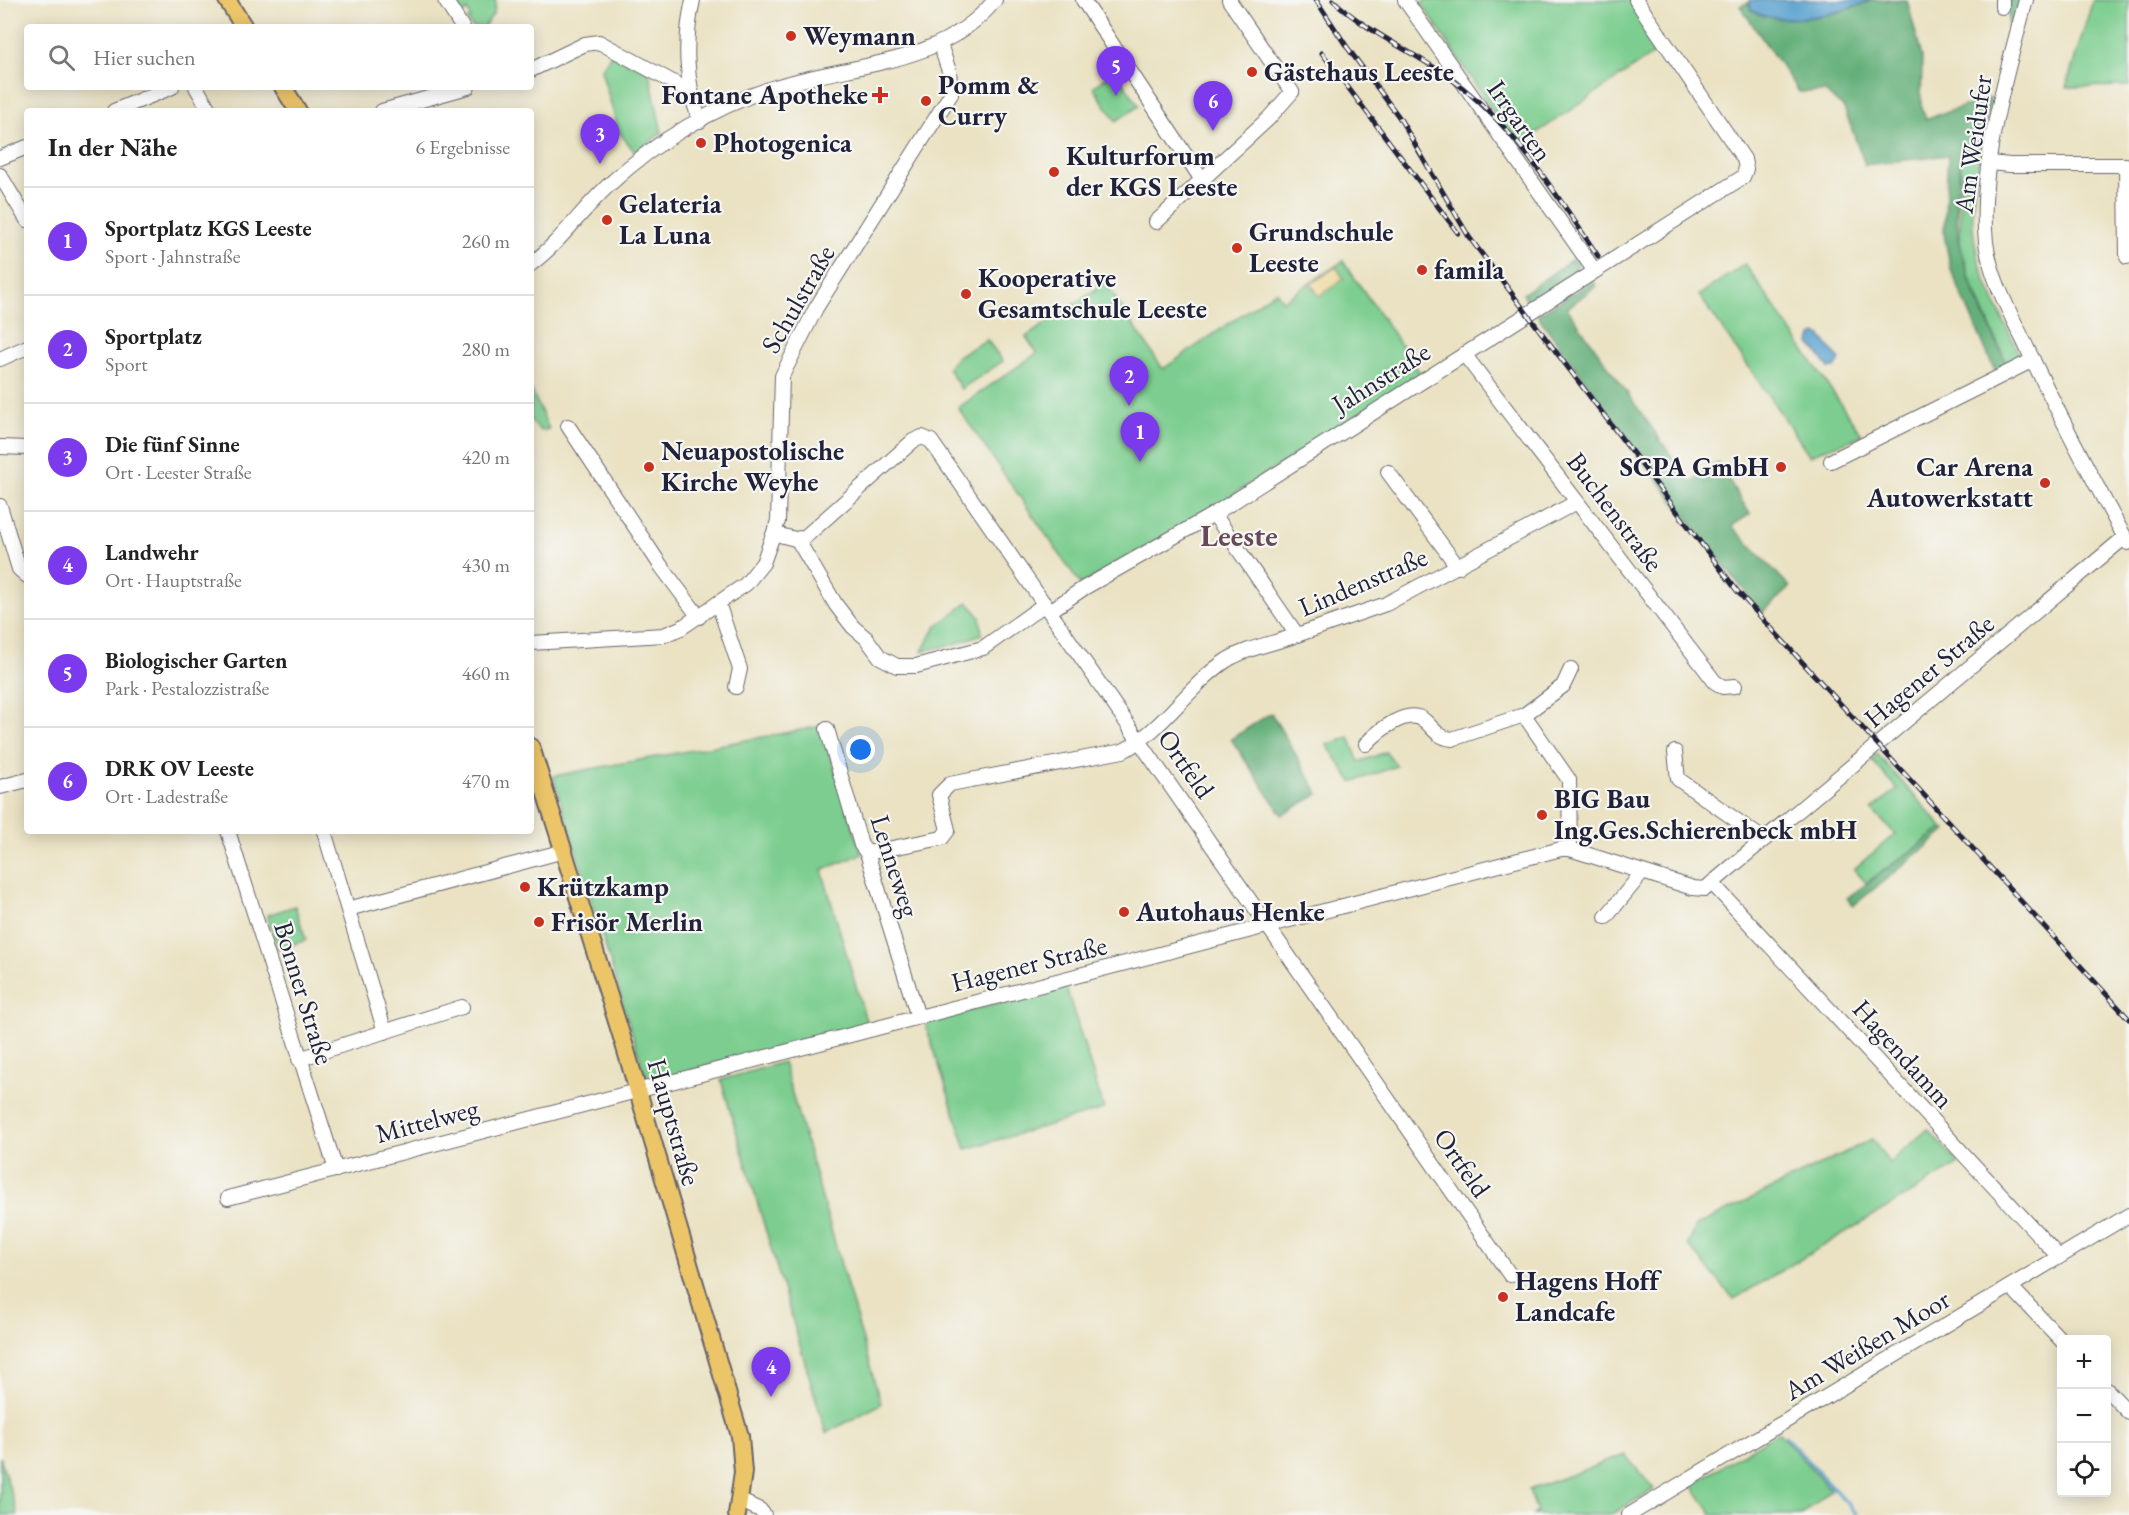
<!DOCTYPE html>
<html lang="de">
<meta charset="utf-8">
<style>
:root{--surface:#fff;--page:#f2f2f2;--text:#222;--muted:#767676;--line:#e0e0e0;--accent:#7c3aed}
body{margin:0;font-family:"EB Garamond",serif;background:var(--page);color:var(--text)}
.controls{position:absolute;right:18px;bottom:18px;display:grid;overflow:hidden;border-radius:6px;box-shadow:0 3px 15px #0003}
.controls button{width:54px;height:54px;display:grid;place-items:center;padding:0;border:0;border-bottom:2px solid var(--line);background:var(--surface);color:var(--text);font:30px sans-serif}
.you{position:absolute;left:861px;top:750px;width:21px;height:21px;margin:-15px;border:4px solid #fff;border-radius:50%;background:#1a73e8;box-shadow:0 0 0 9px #1a73e833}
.badge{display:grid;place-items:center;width:39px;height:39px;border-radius:50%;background:var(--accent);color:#fff;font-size:20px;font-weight:700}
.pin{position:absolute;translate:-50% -50px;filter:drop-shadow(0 2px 3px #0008)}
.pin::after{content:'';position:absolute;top:32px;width:21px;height:18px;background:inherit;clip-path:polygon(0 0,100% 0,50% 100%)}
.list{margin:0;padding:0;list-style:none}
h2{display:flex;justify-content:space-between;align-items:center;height:78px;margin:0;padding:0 24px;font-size:26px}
h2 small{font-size:20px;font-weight:400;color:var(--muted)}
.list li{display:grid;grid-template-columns:39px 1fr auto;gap:18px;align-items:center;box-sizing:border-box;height:108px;padding:0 24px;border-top:2px solid var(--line)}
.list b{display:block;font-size:22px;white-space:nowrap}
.list p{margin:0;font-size:20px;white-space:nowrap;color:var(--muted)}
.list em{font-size:20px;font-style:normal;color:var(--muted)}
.icon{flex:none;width:33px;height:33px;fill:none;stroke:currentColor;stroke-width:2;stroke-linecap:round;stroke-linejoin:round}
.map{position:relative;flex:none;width:2129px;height:1515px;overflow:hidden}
.search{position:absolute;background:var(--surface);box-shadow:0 3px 15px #0003;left:24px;top:24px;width:510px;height:66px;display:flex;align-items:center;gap:15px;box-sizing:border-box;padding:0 21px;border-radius:6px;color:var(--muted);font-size:22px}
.panel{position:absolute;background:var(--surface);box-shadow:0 3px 15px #0003;left:24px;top:108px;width:510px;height:726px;border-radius:6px}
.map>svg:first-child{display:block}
.green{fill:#7ccd8f;stroke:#4f7865;stroke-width:1.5}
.forest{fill:#65b07a;stroke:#44695a;stroke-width:1.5}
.sand{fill:#eeda9e;stroke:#887e6c;stroke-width:1.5}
.water{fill:#59a1cf;stroke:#3e6285;stroke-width:1.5}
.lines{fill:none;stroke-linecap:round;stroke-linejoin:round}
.stream{stroke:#59a1cf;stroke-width:3}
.minor-casing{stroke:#68656b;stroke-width:16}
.major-casing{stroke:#68656b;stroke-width:20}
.minor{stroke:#fff;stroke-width:14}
.major{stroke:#edc569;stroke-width:16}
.rail-casing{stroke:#22223b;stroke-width:5}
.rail{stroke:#f6f6f2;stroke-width:3;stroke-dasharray:9;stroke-linecap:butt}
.poi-dot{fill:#c8321e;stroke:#f6f6f2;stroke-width:2}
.labels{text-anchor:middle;stroke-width:4.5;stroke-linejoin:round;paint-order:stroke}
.poi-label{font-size:27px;font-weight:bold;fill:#22223b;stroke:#f6f6f2;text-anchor:start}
.street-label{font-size:27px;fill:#22223b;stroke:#f6f6f2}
.quarter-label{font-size:30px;font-weight:bold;fill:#684a57;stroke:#f6f6f2}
</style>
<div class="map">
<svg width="2129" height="1515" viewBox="0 0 2129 1515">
<rect width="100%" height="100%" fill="#f6f6f2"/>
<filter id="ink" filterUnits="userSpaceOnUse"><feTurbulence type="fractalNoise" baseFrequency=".0167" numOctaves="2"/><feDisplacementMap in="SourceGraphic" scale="12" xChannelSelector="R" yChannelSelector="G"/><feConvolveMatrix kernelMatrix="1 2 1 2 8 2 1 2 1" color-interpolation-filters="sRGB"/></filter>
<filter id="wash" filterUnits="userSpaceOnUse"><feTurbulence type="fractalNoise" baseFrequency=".008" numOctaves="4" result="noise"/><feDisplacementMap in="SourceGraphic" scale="24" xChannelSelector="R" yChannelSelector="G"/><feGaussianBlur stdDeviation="1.35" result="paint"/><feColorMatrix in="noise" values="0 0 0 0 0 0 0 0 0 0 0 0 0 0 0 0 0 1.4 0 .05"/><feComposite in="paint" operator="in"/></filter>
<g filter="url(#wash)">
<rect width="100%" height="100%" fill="#eae2c3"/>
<!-- green -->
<g class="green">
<polygon points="453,0 496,0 494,13 484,27 472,27 467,20 471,17 467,10 463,14"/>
<polygon points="1424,0 1630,0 1662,48 1516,147 1422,4"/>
<polygon points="2093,0 2129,0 2129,86 2066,87"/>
<polygon points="611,54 649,72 662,133 635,152 619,132 601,70"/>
<polygon points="1116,71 1139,106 1116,121 1093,87"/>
<path d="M1982,144C1978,171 1971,199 1973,227C1976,273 2003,317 2021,358L2007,365L1971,282L1960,244L1961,152Z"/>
<polygon points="1343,261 1421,374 1205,513 1081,585 958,408 1037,353 1026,337 1095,290 1104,281 1163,369 1276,291 1283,301"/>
<path d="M1745,264L1862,435C1845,444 1827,446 1810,456L1699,295Z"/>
<polygon points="987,340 1003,361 961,389 948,368 957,356"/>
<polygon points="531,389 549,429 541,431 531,421"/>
<polygon points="968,602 980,617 982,634 955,644 922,651 936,627"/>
<polygon points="821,726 862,854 822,870 867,1024 647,1082 553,776"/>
<polygon points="1349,737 1359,762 1386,752 1397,766 1352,782 1327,745"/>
<polygon points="1877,754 1943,828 1866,883 1854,869 1895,834 1872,810 1897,789 1871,759"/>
<polygon points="295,906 306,940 278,949 267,915"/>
<polygon points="1065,984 1104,1109 966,1149 925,1023"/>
<polygon points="783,1062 881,1404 826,1433 721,1080"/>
<polygon points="1928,1129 1959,1164 1734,1299 1688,1245 1696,1226 1872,1139 1889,1163"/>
<polygon points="1778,1432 1831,1490 1802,1515 1713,1515 1692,1485"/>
<polygon points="1625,1455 1654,1489 1611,1515 1533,1515 1537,1512 1529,1490"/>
<polygon points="0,1457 18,1515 0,1515"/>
</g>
<!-- forest -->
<g class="forest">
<path d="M1872,0H1907L1922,57L1921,105L1926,119L1990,98L1982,144L1961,152C1959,182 1954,215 1960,245C1968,286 1990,326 2007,365L1995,371L1951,270L1944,234L1948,155L1865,165L1844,108L1825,92H1799L1740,6L1748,3L1751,10C1788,27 1836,16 1872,0Z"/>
<polygon points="2009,0 2024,0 2013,32 2008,32"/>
<path d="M1577,256C1585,280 1546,295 1530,305L1523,294Z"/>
<polygon points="1593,281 1596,286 1567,308 1690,482 1718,463 1750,514 1732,526 1790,587 1762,613 1689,522 1537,315"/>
<polygon points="1271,713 1319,794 1282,815 1231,739"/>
<polygon points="1943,828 1946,831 1854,905 1847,898"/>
</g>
<!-- sand -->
<polygon class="sand" points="1336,267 1344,279 1319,296 1311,284"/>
<!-- water -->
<g class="water">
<path d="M1749,0H1872C1842,13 1780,29 1751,10Z"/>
<polygon points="1816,334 1820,335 1840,360 1835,368 1829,368 1810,343 1812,336"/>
</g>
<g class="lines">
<!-- stream -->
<polyline class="stream" points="1785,1436 1858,1515"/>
</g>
</g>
<g filter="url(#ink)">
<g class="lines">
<defs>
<g id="minor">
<polyline points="445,0 462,27"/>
<path d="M693,0C684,40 685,83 700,121"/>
<polyline points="1083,0 1202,180"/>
<polyline points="1405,0 1594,270"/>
<path d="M2026,0C2007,71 1978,169 1986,242C1990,278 2012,316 2027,348C2059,414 2092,479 2128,543"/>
<polyline points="2002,7 2002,0"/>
<polyline points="531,70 585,44 599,42 691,92"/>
<polyline points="196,87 210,111"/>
<polyline points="114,111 172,87"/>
<polyline points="382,111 468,87"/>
<polyline points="0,158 27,147"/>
<polyline points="1990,163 2010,165 2126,165 2127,257"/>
<polyline points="0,175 27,220"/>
<polyline points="1156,222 1268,119 1292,92 1229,0"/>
<path d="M531,264C561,242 583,208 611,183C656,141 716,106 775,87C850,63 941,67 995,0"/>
<polyline points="1464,354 1715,682 1723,687 1735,686"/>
<polyline points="0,359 27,347"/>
<polyline points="568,426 661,566 699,617"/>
<polyline points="0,447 27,448"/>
<polyline points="1831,461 2033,360"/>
<polyline points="1388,472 1458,567"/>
<polyline points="0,506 19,569 27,576"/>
<polyline points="1214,514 1297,635 1386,604 1577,502"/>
<polyline points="776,534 795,539 805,537 913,441 922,437 931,441 1510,1275"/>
<polyline points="797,539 836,605 853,627 866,638 880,657 897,666 916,666 983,648 1045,604"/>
<polyline points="718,603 740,669 736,687"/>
<polyline points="1050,611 1084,588 1214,514 1743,177 1746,169 1744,159 1636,0"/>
<polyline points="531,643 664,635 681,628 746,584 763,563 778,521 782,376 816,308 951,94 949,71 940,44"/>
<polyline points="827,729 861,845 867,853 918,1017"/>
<path d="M1366,744C1377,732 1408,706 1425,721C1435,730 1437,737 1452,739L1524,715"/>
<polyline points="1675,752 1678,779 1763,839"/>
<polyline points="0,787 27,780"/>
<polyline points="228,831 336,1170"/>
<polyline points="324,831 385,1032"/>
<polyline points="1570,849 1569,780 1524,715 1563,686 1571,669"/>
<path d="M867,853L942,838L948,830L939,795L950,784L1123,751C1164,729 1188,686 1227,660C1246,648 1276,643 1297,635"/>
<polyline points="1712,883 2059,1257"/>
<polyline points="348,909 564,851"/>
<polyline points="1606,917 1642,873"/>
<polyline points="299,1059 462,1007"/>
<polyline points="228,1198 1561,849 1570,849 1693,888 1705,889 2125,537"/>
<polyline points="2011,1287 2062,1341"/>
<polyline points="2106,1389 2129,1413"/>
<polyline points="741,1501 760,1510 764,1515"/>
<polyline points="1629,1515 2129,1215"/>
</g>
<g id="major">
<polyline points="227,0 244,27"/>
<polyline points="283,87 298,111"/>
<polyline points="531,747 624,1044 740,1436 743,1472 737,1515"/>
</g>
</defs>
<!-- minor casing -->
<use href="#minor" class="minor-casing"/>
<!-- major casing -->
<use href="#major" class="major-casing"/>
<!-- minor -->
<use href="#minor" class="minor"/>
<!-- major -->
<use href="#major" class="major"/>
<defs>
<g id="rail">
<polyline points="1316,0 1347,47 1399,117 1469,237 1738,592 2129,1019"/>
<path d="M1333,0C1369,34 1415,52 1454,81C1516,128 1555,193 1598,256"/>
<polyline points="1322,53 1458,233"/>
</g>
</defs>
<!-- rail casing -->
<use href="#rail" class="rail-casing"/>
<!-- rail -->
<use href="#rail" class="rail"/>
</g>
</g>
<!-- markers -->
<g class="poi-dot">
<circle cx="791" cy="36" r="6"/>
<circle cx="1252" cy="72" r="6"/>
<path d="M877 86h6v6h6v6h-6v6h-6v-6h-6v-6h6z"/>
<circle cx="926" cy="101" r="6"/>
<circle cx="701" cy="143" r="6"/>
<circle cx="1054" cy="172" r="6"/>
<circle cx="607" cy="220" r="6"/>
<circle cx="1237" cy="248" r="6"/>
<circle cx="1422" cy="270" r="6"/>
<circle cx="966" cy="294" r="6"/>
<circle cx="649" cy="467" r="6"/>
<circle cx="1781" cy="467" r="6"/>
<circle cx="2045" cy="483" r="6"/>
<circle cx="1542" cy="815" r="6"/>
<circle cx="525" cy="887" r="6"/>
<circle cx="1124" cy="912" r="6"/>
<circle cx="539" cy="922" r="6"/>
<circle cx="1503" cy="1297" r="6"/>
</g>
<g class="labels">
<!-- poi labels -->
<g class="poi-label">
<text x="803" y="45">Weymann</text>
<text x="1264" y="81">Gästehaus Leeste</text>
<text x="938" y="94">Pomm &amp;<tspan x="938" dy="31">Curry</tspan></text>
<text x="868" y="104" text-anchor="end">Fontane Apotheke</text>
<text x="713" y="152">Photogenica</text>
<text x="1066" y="165">Kulturforum<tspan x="1066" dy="31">der KGS Leeste</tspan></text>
<text x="619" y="213">Gelateria<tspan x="619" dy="31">La Luna</tspan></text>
<text x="1249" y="241">Grundschule<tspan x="1249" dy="31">Leeste</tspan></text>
<text x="1434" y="279">famila</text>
<text x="978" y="287">Kooperative<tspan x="978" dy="31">Gesamtschule Leeste</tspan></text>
<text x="661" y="460">Neuapostolische<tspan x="661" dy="31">Kirche Weyhe</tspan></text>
<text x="1769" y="476" text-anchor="end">SCPA GmbH</text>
<text x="2033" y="476" text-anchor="end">Car Arena<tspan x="2033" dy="31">Autowerkstatt</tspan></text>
<text x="1554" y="808">BIG Bau<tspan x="1554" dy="31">Ing.Ges.Schierenbeck mbH</tspan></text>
<text x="537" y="896">Krützkamp</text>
<text x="1136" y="921">Autohaus Henke</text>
<text x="551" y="931">Frisör Merlin</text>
<text x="1515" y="1290">Hagens Hoff<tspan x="1515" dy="31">Landcafe</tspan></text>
</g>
<!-- street labels -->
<g class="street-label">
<text transform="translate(1520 121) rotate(55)" y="9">Irrgarten</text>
<text transform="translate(1973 144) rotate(-82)" y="9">Am Weidufer</text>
<text transform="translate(798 299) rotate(-60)" y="9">Schulstraße</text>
<text transform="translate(1381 378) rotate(-32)" y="9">Jahnstraße</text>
<text transform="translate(1615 512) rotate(53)" y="9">Buchenstraße</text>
<text transform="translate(1363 582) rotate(-23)" y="9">Lindenstraße</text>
<text transform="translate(1929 671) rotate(-40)" y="9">Hagener Straße</text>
<text transform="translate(1186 764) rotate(55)" y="9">Ortfeld</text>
<text transform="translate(895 866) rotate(72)" y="9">Lenneweg</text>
<text transform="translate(1029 964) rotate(-14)" y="9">Hagener Straße</text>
<text transform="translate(304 993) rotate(73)" y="9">Bonner Straße</text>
<text transform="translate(1903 1054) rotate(48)" y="9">Hagendamm</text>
<text transform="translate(427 1121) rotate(-15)" y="9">Mittelweg</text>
<text transform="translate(674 1122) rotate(74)" y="9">Hauptstraße</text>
<text transform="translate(1462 1163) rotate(55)" y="9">Ortfeld</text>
<text transform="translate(1867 1345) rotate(-31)" y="9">Am Weißen Moor</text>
</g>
<!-- quarter labels -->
<g class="quarter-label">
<text x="1239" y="546">Leeste</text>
</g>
</g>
</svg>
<div class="controls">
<button>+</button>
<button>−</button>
<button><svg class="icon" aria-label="locate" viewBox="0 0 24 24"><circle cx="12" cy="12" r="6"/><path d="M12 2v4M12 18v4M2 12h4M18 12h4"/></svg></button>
</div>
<div class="you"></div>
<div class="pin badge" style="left:1140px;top:462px">1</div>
<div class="pin badge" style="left:1129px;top:406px">2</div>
<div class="pin badge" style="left:600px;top:164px">3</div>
<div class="pin badge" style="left:771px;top:1397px">4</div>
<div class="pin badge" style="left:1116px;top:96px">5</div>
<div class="pin badge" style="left:1213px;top:131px">6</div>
<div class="search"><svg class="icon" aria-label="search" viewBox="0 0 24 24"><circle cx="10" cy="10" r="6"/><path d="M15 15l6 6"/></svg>Hier suchen</div>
<section class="panel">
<h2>In der Nähe<small>6 Ergebnisse</small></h2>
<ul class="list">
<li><span class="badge">1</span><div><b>Sportplatz KGS Leeste</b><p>Sport · Jahnstraße</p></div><em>260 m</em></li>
<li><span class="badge">2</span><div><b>Sportplatz</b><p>Sport</p></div><em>280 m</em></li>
<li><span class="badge">3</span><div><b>Die fünf Sinne</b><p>Ort · Leester Straße</p></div><em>420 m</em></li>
<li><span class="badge">4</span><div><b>Landwehr</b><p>Ort · Hauptstraße</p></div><em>430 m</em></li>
<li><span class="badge">5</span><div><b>Biologischer Garten</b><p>Park · Pestalozzistraße</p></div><em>460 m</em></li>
<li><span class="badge">6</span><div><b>DRK OV Leeste</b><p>Ort · Ladestraße</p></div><em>470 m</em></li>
</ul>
</section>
</div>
